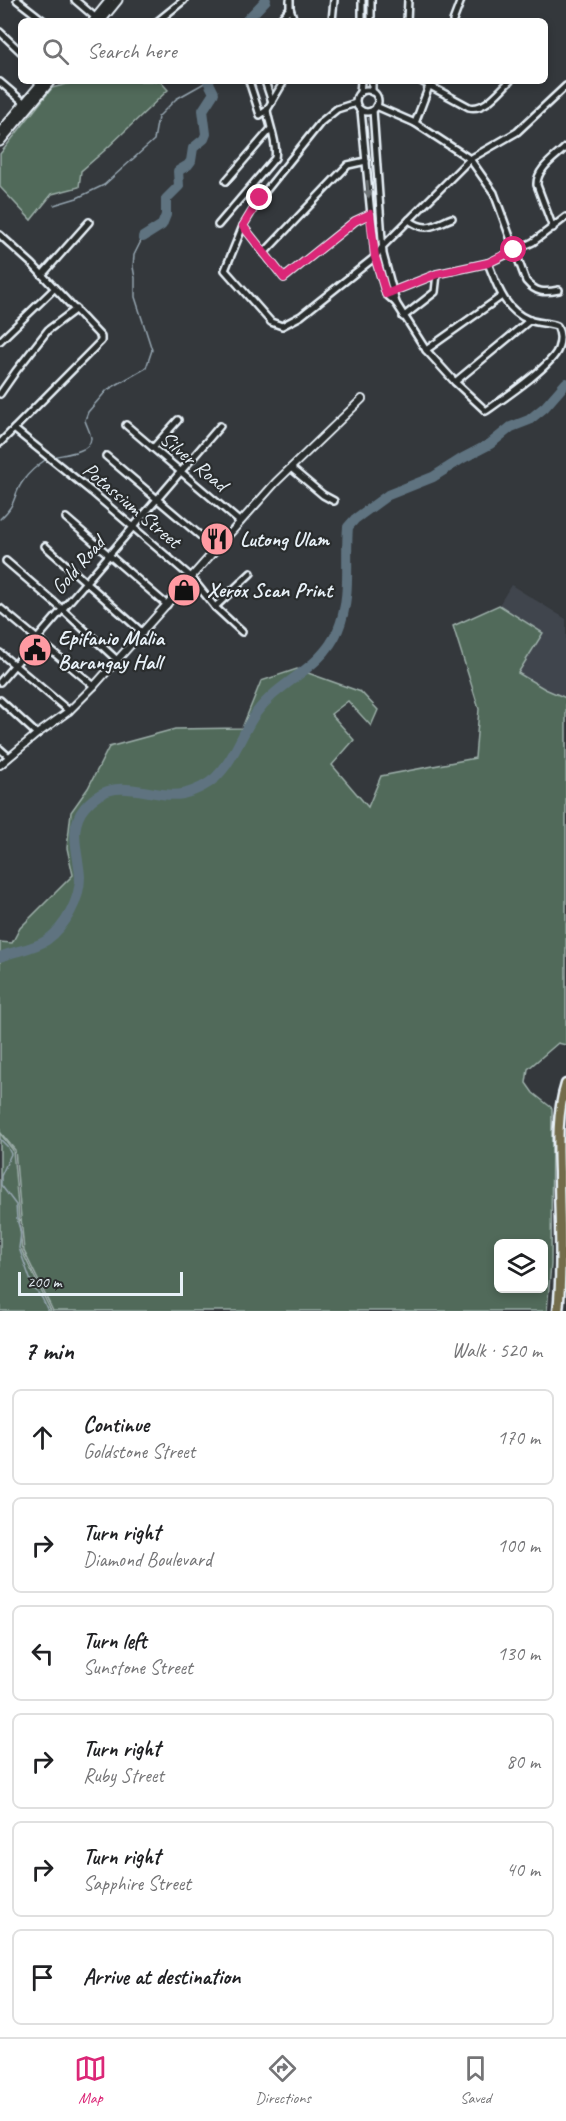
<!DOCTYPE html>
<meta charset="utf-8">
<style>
:root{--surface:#fff;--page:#f6f6f6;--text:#202124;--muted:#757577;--line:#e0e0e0;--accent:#db2777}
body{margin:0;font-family:Caveat,sans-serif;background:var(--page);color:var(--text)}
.controls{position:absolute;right:18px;bottom:18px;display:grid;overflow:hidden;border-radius:9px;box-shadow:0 3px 9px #0003}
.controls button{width:54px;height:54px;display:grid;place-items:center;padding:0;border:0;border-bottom:2px solid var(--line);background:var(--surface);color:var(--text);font:30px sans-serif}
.scale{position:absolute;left:18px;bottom:15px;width:165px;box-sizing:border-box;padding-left:6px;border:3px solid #e8f1f8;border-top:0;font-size:16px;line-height:21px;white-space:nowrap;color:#e8f1f8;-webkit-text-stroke:4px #2a2d2e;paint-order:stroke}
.stop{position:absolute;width:18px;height:18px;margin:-14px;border:4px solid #db2777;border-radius:50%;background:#fff}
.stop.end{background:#db2777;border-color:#fff;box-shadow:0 2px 6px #0008}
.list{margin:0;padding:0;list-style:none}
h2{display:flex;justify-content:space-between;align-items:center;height:78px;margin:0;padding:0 24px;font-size:26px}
h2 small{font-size:20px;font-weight:400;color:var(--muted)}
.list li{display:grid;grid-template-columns:39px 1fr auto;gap:18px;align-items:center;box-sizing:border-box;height:96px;margin:0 12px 12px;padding:0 12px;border:2px solid var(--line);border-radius:9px}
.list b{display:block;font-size:22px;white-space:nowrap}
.list p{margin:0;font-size:20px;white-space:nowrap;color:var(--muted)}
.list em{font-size:20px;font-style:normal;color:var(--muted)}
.icon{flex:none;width:33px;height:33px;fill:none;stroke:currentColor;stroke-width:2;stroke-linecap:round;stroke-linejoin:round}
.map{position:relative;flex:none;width:566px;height:1311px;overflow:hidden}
.search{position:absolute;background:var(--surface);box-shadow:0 3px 9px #0003;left:18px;right:18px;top:18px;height:66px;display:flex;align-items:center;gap:15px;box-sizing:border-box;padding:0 21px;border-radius:9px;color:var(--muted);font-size:22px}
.sheet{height:726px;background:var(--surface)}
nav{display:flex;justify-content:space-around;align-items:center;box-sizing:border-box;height:84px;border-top:2px solid var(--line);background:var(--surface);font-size:16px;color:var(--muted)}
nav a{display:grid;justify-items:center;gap:3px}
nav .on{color:var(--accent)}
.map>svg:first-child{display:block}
.built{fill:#40454d}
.green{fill:#516b5a;stroke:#9caea9;stroke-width:1.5;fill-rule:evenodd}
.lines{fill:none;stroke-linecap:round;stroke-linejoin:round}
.stream{stroke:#95a5b0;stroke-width:1.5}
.river{stroke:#5e7380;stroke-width:10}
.minor-casing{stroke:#e8f1f8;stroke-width:10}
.tertiary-casing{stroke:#e8f1f8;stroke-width:10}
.secondary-casing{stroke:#e8f1f8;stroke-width:11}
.trunk-casing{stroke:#e8f1f8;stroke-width:13}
.minor{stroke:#2a2d2e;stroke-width:5}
.tertiary{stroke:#2a2d2e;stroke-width:6}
.secondary{stroke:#2a2d2e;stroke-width:7}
.trunk{stroke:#736c4b;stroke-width:8}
.oneway{fill:#6c7275}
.route{stroke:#db2777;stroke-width:8}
.labels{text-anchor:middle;stroke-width:4.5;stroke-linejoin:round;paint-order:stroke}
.street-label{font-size:21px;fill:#e8f1f8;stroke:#2a2d2e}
.poi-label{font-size:21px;font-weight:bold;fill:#e8f1f8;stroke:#2a2d2e;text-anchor:start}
</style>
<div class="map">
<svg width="566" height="1311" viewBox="0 0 566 1311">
<rect width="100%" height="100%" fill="#34383c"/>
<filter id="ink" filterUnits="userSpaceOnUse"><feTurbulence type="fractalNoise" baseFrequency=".0167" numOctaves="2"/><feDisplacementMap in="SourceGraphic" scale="12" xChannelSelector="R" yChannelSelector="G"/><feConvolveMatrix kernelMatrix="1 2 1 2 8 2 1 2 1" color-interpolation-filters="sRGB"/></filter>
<g filter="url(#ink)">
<!-- built -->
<polygon class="built" points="511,585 566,619 566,698 545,689 517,673 543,633 499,605"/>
<!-- green -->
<g class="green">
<polygon points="79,81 160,81 168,90 104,151 81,171 79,187 52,194 31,220 0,187 0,154 52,88"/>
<path d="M499,605L543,633L518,673L545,689L566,698V1045L558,1043L528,1069L526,1083L533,1093L552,1108L551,1264L547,1311H53L24,1251L15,1150L0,1132V942L12,943L20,928L73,875L67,848L71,812L88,788L109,747L175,729L242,728L261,681L297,669L361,692L378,710L371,726L348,701L331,714L354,740L332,765L368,807L381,776L475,758L479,709L453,626ZM498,1244H544V1288H498Z"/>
<polygon points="0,1133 13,1150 22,1251 51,1311 0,1311"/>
</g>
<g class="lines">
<!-- stream -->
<g class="stream">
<polyline points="54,205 77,198 104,185 154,140 158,117 176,99 208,81"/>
<path d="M53,457C63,454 90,453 91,439C91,433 86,425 85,420L88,412L107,390L146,368L152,350L135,297V278L133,267L134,255L143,237"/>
<path d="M0,519C18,503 12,496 23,481C29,472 39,464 48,458"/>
<polyline points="0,1139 7,1146 11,1154 1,1176 1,1185 16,1205 17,1219 21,1233 19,1248 33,1287 42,1298 48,1311"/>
</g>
<!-- river -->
<g class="river">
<polyline points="246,21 266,0"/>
<polyline points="143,237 162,225 166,215 166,199 179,186 178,171 188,165 191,161 193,148 204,139 206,134 203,110 214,93 208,81"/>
<path d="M0,957C14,951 34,949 47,940C65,927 80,900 80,877C79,854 67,828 85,807C116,771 148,800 183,794C195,791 206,786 215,778C235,759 241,734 256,713C281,679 321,670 338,630C352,596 345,562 348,527L355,519L388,495L433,477L463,458L490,444L511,427L529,420L545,407L566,383"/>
</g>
<defs>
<g id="minor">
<polyline points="17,0 44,21"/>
<polyline points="75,0 96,18"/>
<polyline points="290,0 290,8 294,21"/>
<polyline points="371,0 371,21"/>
<polyline points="158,21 184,0"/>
<polyline points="279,21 290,8"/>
<polyline points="332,21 334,0"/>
<polyline points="362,21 362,0"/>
<polyline points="407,21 408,0"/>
<polyline points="453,21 461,0"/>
<polyline points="0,32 21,52"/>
<polyline points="249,81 260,115 267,110"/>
<polyline points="265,81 272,102"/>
<polyline points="372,81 372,92"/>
<path d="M421,81L469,107C485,111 499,91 510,81"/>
<polyline points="0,82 27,105"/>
<circle cx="367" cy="101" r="11"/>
<polyline points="360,93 361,81"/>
<polyline points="356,103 337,109 321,122 260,198 243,226 225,270 271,322 282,326 301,316 375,257 383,246 470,159 517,132 566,86"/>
<path d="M376,106L415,123L470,159L494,193L526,281C536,293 544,293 559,290"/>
<path d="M361,110L375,257L386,294L396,303L426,350L455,382L486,411C503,399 552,366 558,349C561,340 561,334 557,326C548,323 537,323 529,320C504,310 497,285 488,263"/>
<polyline points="373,110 383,254 396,303"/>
<polyline points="415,123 431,81"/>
<polyline points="226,181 270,130"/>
<path d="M409,220C426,233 434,225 452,218"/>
<path d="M218,225L275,158C278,144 269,125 267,110L284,81"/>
<polyline points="243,226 284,278 355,221 370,214"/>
<path d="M553,228L537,185C536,169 556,157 566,147"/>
<polyline points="0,235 32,264 101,337 101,341 0,443"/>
<polyline points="264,253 348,165 366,161"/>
<polyline points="42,275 89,222"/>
<polyline points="386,294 437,274 488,263 533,242 566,217"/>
<polyline points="403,317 435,292 437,274"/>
<polyline points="0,341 54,289"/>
<polyline points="426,350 502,296"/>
<polyline points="455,382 530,320"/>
<polyline points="0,394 16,371 48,330 76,309"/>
<polyline points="126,425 240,522"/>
<polyline points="14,429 92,492 191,577 215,607 242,632"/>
<polyline points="153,448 178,420"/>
<polyline points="106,456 216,549"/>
<polyline points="291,468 323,495 334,501"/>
<polyline points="66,518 167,605"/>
<polyline points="45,546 143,633"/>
<polyline points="6,561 62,609 117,660"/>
<polyline points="215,607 251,573"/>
<polyline points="0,608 94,686"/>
<polyline points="0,653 69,711"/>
<polyline points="0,682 220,426"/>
<polyline points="0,700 37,734"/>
<polyline points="0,749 9,757"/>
</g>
<polyline id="tertiary" points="0,765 37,734 69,711 94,686 276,482 362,399"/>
<g id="secondary">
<polyline points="93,21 110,0"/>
<polyline points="101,21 118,0"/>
<polyline points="0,132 43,81"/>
<polyline points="0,142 51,81"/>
</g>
<path id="trunk" d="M558,1311C563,1265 559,1218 559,1172C558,1143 557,1112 566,1084"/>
</defs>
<!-- minor casing -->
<use href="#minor" class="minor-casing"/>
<!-- tertiary casing -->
<use href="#tertiary" class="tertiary-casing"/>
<!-- secondary casing -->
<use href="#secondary" class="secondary-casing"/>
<!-- trunk casing -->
<use href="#trunk" class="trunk-casing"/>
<!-- minor -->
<use href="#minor" class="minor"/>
<!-- tertiary -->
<use href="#tertiary" class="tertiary"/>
<!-- secondary -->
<use href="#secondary" class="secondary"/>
<!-- trunk -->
<use href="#trunk" class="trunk"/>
</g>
<!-- one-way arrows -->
<defs><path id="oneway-solid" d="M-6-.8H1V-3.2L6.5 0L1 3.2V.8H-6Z" transform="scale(1.5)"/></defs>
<use class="oneway" href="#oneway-solid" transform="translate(368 189) rotate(85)"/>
</g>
<g class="lines" filter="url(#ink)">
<!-- route -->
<polyline class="route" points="260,198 243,226 284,278 355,221 370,214 375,257 386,294 437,274 488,263 514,250"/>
</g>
<!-- icons -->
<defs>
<symbol id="restaurant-disc" viewBox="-11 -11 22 22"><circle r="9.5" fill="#ff9aa2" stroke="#2a2d2e"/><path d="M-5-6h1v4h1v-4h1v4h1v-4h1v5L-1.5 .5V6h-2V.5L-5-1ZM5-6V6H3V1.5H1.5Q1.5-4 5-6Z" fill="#111"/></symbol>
<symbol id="shop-disc" viewBox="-11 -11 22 22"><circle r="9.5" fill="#ff9aa2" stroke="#2a2d2e"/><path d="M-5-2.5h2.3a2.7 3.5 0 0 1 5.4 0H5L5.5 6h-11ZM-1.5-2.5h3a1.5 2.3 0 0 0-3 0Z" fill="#111"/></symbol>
<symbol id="civic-disc" viewBox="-11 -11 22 22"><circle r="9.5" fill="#ff9aa2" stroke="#2a2d2e"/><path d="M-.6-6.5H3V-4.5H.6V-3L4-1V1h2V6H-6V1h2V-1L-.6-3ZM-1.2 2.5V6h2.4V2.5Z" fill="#111"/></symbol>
</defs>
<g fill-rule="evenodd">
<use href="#restaurant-disc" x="198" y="520" width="38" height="38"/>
<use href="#shop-disc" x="165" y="571" width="38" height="38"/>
<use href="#civic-disc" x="16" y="631" width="38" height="38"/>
</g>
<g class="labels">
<!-- street labels -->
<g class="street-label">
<text transform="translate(194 461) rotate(40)" y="7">Silver Road</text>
<text transform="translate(132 505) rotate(40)" y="7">Potassium Street</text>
<text transform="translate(78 565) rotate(-49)" y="7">Gold Road</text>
</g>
<!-- poi labels -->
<g class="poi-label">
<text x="240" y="546">Lutong Ulam</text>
<text x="207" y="597">Xerox Scan Print</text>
<text x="58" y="645">Epifanio Malia<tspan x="58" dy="24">Barangay Hall</tspan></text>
</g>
</g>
</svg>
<div class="controls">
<button><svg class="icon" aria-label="layers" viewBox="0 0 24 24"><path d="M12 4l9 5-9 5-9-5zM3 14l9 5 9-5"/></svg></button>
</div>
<div class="scale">200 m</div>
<div class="stop" style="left:514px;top:250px"></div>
<div class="stop end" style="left:260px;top:198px"></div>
<div class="search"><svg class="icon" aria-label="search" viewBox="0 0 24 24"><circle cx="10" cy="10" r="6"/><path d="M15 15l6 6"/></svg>Search here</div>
</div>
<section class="sheet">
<h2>7 min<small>Walk · 520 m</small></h2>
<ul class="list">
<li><svg class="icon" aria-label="ahead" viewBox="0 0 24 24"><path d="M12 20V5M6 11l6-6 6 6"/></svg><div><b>Continue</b><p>Goldstone Street</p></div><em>170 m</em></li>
<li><svg class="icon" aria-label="right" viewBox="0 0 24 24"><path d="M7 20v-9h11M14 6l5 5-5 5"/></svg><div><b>Turn right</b><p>Diamond Boulevard</p></div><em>100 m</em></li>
<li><svg class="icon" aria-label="left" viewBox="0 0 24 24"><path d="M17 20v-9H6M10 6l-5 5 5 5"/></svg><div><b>Turn left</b><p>Sunstone Street</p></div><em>130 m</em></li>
<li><svg class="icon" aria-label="right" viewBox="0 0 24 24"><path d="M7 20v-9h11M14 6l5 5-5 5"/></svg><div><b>Turn right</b><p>Ruby Street</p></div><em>80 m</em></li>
<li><svg class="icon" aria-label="right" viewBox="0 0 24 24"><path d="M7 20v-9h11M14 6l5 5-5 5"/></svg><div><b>Turn right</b><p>Sapphire Street</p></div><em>40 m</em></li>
<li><svg class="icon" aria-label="arrive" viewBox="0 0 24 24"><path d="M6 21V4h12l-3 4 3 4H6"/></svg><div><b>Arrive at destination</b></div></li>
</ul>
</section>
<nav>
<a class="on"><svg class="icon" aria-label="map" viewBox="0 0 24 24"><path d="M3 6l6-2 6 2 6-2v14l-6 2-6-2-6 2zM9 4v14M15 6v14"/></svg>Map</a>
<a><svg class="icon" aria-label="directions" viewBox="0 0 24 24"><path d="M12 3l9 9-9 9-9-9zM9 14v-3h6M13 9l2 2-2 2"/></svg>Directions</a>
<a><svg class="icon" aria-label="saved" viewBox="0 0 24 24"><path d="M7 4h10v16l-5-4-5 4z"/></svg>Saved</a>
</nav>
